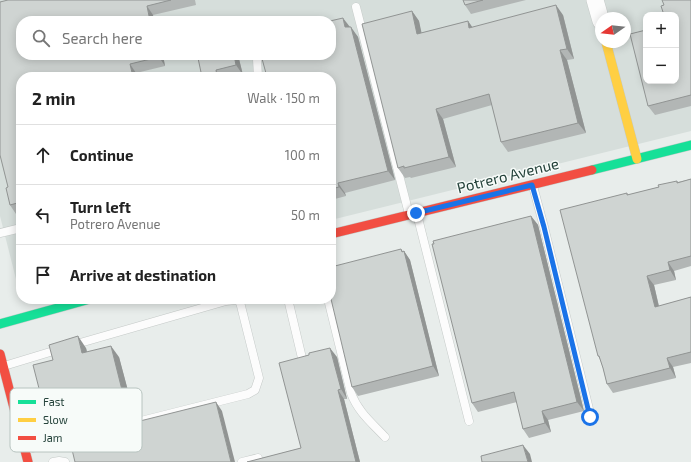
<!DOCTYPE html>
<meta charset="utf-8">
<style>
:root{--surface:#fff;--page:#f6f6f6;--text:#222;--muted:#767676;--line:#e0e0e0}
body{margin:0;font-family:"Exo 2",sans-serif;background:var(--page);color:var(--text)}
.controls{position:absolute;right:12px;top:12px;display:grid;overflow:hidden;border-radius:8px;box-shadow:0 2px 10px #0003}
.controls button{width:36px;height:36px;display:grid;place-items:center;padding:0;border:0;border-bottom:1px solid var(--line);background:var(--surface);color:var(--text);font:20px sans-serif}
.compass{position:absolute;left:595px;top:12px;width:36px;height:36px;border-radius:50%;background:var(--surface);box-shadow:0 2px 10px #0003;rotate:256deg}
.stop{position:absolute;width:12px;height:12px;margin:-9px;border:3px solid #1a73e8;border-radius:50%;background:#fff}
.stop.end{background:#1a73e8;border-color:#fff;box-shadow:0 1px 4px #0008}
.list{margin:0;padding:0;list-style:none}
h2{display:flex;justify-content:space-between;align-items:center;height:52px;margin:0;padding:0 16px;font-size:17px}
h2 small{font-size:13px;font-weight:400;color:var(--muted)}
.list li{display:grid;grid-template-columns:26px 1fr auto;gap:12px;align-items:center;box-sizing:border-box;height:60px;padding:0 16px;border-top:1px solid var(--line)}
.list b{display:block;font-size:15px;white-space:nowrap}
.list p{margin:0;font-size:13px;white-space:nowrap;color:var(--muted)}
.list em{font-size:13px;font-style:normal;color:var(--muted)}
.icon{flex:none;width:22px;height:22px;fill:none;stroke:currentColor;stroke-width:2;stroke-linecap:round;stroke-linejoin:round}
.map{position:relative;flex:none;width:691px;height:462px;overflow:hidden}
.search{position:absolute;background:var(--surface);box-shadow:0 2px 10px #0003;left:16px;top:16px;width:320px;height:44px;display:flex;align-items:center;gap:10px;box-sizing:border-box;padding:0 14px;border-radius:16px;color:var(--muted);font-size:15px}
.panel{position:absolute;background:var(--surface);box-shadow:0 2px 10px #0003;left:16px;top:72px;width:320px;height:232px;border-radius:16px}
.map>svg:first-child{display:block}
.built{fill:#d6dedb;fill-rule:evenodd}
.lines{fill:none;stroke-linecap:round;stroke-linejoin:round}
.lane-casing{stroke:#c5cac8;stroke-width:9}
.street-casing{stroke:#c5cac8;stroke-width:18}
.fast-casing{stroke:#c3cbc8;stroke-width:10}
.slow-casing{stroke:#c3cbc8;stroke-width:10}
.jam-casing{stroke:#c3cbc8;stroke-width:10}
.lane{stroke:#fcfcfc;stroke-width:8}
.street{stroke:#fcfcfc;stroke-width:17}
.fast{stroke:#16e098;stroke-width:9}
.slow{stroke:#ffcf43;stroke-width:9}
.jam{stroke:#f24e42;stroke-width:9}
.wall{fill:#b2b6b5}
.shaded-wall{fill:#919493}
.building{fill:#cfd4d2;stroke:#919493}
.route{stroke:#1a73e8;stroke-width:5}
.labels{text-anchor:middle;stroke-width:3;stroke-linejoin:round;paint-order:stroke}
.street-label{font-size:15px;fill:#24423a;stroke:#f7fbf9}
.key{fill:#f7fbf9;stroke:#b8c4c0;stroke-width:1}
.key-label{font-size:11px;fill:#24423a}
</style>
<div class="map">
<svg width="691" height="462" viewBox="0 0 691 462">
<rect width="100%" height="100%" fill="#e8edeb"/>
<!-- built -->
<path class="built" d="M0,0H691V131L331,220V77H21V286L17,283L0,216ZM646,15H676V81H646ZM601,18H625V42H601ZM21,21H331V55H21Z"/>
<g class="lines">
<defs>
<g id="lane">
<polyline points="356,7 409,214"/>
<polyline points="258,77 257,59 261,55"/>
<polyline points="533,186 544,227 591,417"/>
<polyline points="417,214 469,421"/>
<polyline points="0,233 21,228"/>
<polyline points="288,299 302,358"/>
<path d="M328,299L351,393C358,412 372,423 385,437"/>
<polyline points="73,345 226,301 236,300 240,302 259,378 255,390 248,394 133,423"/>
<polyline points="4,366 60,349"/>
<polyline points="26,450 78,435"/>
<polyline points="53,462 59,461 65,462"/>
<polyline points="242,462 258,458"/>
</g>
<polyline id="street" points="595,0 601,21"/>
<g id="fast">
<polyline points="592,170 691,145"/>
<polyline points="0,324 90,299"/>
</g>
<polyline id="slow" points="606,42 637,159"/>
<g id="jam">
<polyline points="331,234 592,170"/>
<polyline points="0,354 28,462"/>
</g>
</defs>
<!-- lane casing -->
<use href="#lane" class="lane-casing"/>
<!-- street casing -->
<use href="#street" class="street-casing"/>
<!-- fast casing -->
<use href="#fast" class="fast-casing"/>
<!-- slow casing -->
<use href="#slow" class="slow-casing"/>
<!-- jam casing -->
<use href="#jam" class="jam-casing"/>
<!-- lane -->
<use href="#lane" class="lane"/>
<!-- street -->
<use href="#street" class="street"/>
<!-- fast -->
<use href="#fast" class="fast"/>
<!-- slow -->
<use href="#slow" class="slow"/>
<!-- jam -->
<use href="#jam" class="jam"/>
</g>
<!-- wall -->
<g class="wall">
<polygon points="8,0 195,0 196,5 153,15 154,21 21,21 163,55 165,66 136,73 137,77 21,77 21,212 16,214 10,205 8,187"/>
<polygon points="463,0 526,0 471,14 465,5"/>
<polygon points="691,0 691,106 655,115 648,106 676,81 664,5"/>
<polygon points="412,11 419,21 421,33 468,21 472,27 563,15 574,59 567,60 586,133 508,152 501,142 492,105 443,119 456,167 411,178 410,177 405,178 398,168"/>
<polygon points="349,27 358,37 395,180 345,193 346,196 331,200 331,77"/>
<polygon points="211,55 236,55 239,59 243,75 235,77 202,77"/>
<polygon points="691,179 691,266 674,271 676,280 654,285 659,306 691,297 691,363 673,367 676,378 613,393 607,384 603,368 600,359 598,356 627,193 628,195 659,187 677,181 678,182"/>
<polygon points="531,216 538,225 584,411 548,420 551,432 529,438 523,429 517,402 478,412 472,403"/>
<polygon points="403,251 404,251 410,260 439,376 358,396 352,387"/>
<polygon points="86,348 87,352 119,357 135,417 72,431 69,427 63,429 55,417 54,415 51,415 43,404 53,360"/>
<polygon points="337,357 347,399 344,399 360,462 247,462 301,448"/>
</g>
<!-- shaded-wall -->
<g class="shaded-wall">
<polygon points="556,5 563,15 574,59 567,49"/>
<polygon points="147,6 153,15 154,21 150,21"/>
<polygon points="412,11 419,21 424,44 417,34"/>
<polygon points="343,18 350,27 345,27"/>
<polygon points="468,21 475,31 469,28"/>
<polygon points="351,27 358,37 395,180 388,171"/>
<polygon points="560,50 567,60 586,133 578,123"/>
<polygon points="158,55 163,55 165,66 159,57"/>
<polygon points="234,55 236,55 239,59 243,75 236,65"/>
<polygon points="130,64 136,73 137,77 133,77"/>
<polygon points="216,70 220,77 217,77"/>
<polygon points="436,109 443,119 456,167 449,157"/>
<polygon points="338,183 345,193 346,196 339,187"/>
<polygon points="531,216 538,225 584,411 577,402"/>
<polygon points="401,249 404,253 404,251 410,260 439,376 433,366"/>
<polygon points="668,262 674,271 676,280 670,270"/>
<polygon points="647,276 654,285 661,316 655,307"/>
<polygon points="78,336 86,348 90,365 82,353"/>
<polygon points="111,346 119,357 135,417 126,406"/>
<polygon points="330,348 337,357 347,399 341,389"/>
<polygon points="667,358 673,367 676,378 670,368"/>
<polygon points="338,390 344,399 360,462 356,462"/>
<polygon points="216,402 222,411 235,462 231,462"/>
<polygon points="542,411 548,420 551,432 545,423"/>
<polygon points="523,445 530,454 532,462 528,462"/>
</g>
<!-- building -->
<g class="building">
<polygon points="8,0 171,0 147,6 150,21 21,21 21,55 158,55 159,57 130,64 133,77 21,77 21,202 10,205 6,188 8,187 0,155 0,2"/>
<polygon points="463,0 483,0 465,5"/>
<polygon points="662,0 691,0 691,95 648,106 630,34 646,30 646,81 676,81 676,15 664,15 661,6 664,5"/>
<polygon points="556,5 567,49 560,50 578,123 501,142 489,94 436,109 449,157 404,168 404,166 398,168 362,24 412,11 417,34 468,21 469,28"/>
<polygon points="343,18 345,27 351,27 388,171 338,183 339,187 331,189 331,77 267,77 261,55 331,55 331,21 330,21"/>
<polygon points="211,55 234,55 236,65 216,70 217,77 202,77 198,58"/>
<polygon points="691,179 691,256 668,262 670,270 647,276 655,307 691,297 691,352 667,358 670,368 607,384 603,368 599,356 598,356 560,210 627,193 627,195 659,187 658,185 677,181 677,183"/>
<polygon points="531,216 577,402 542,411 545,423 523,429 514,392 472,403 432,244 434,244 433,241"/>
<polygon points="401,249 402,252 404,251 433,366 352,387 331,299 331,267"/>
<polygon points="78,336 82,353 111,346 126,406 64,420 63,415 55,417 51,402 43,404 33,365 53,360 49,345"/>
<polygon points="330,348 341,389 338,390 356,462 247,462 301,448 279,363 309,355 309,353"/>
<polygon points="216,402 231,462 75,462 68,433 131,419 132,423"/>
<polygon points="523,445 528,462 482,462 481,456"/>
</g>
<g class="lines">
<!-- route -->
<polyline class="route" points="416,213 532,185 544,227 590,417"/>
</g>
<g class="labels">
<!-- street labels -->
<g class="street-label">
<text transform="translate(508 176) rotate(-14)" y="5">Potrero Avenue</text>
</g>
</g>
<!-- legend -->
<rect x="10" y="388" width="132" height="64" rx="6" class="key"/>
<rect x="18" y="400" width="18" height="4" fill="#16e098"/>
<rect x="18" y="418" width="18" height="4" fill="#ffcf43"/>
<rect x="18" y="436" width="18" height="4" fill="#f24e42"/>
<g class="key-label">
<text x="43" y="406">Fast</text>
<text x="43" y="424">Slow</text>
<text x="43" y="442">Jam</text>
</g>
</svg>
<div class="controls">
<button>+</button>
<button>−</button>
</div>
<svg class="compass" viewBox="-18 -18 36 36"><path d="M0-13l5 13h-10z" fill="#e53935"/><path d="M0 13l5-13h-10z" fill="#767676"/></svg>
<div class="stop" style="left:590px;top:417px"></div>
<div class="stop end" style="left:416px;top:213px"></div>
<div class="search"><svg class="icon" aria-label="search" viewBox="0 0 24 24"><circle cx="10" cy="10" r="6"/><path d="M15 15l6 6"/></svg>Search here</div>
<section class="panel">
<h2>2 min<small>Walk · 150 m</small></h2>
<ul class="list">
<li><svg class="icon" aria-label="ahead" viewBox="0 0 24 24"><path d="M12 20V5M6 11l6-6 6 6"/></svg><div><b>Continue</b></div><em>100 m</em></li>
<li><svg class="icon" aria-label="left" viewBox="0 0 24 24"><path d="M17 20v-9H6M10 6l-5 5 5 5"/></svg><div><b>Turn left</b><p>Potrero Avenue</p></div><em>50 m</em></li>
<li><svg class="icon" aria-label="arrive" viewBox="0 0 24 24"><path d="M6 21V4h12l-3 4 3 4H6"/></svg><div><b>Arrive at destination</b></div></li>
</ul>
</section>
</div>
